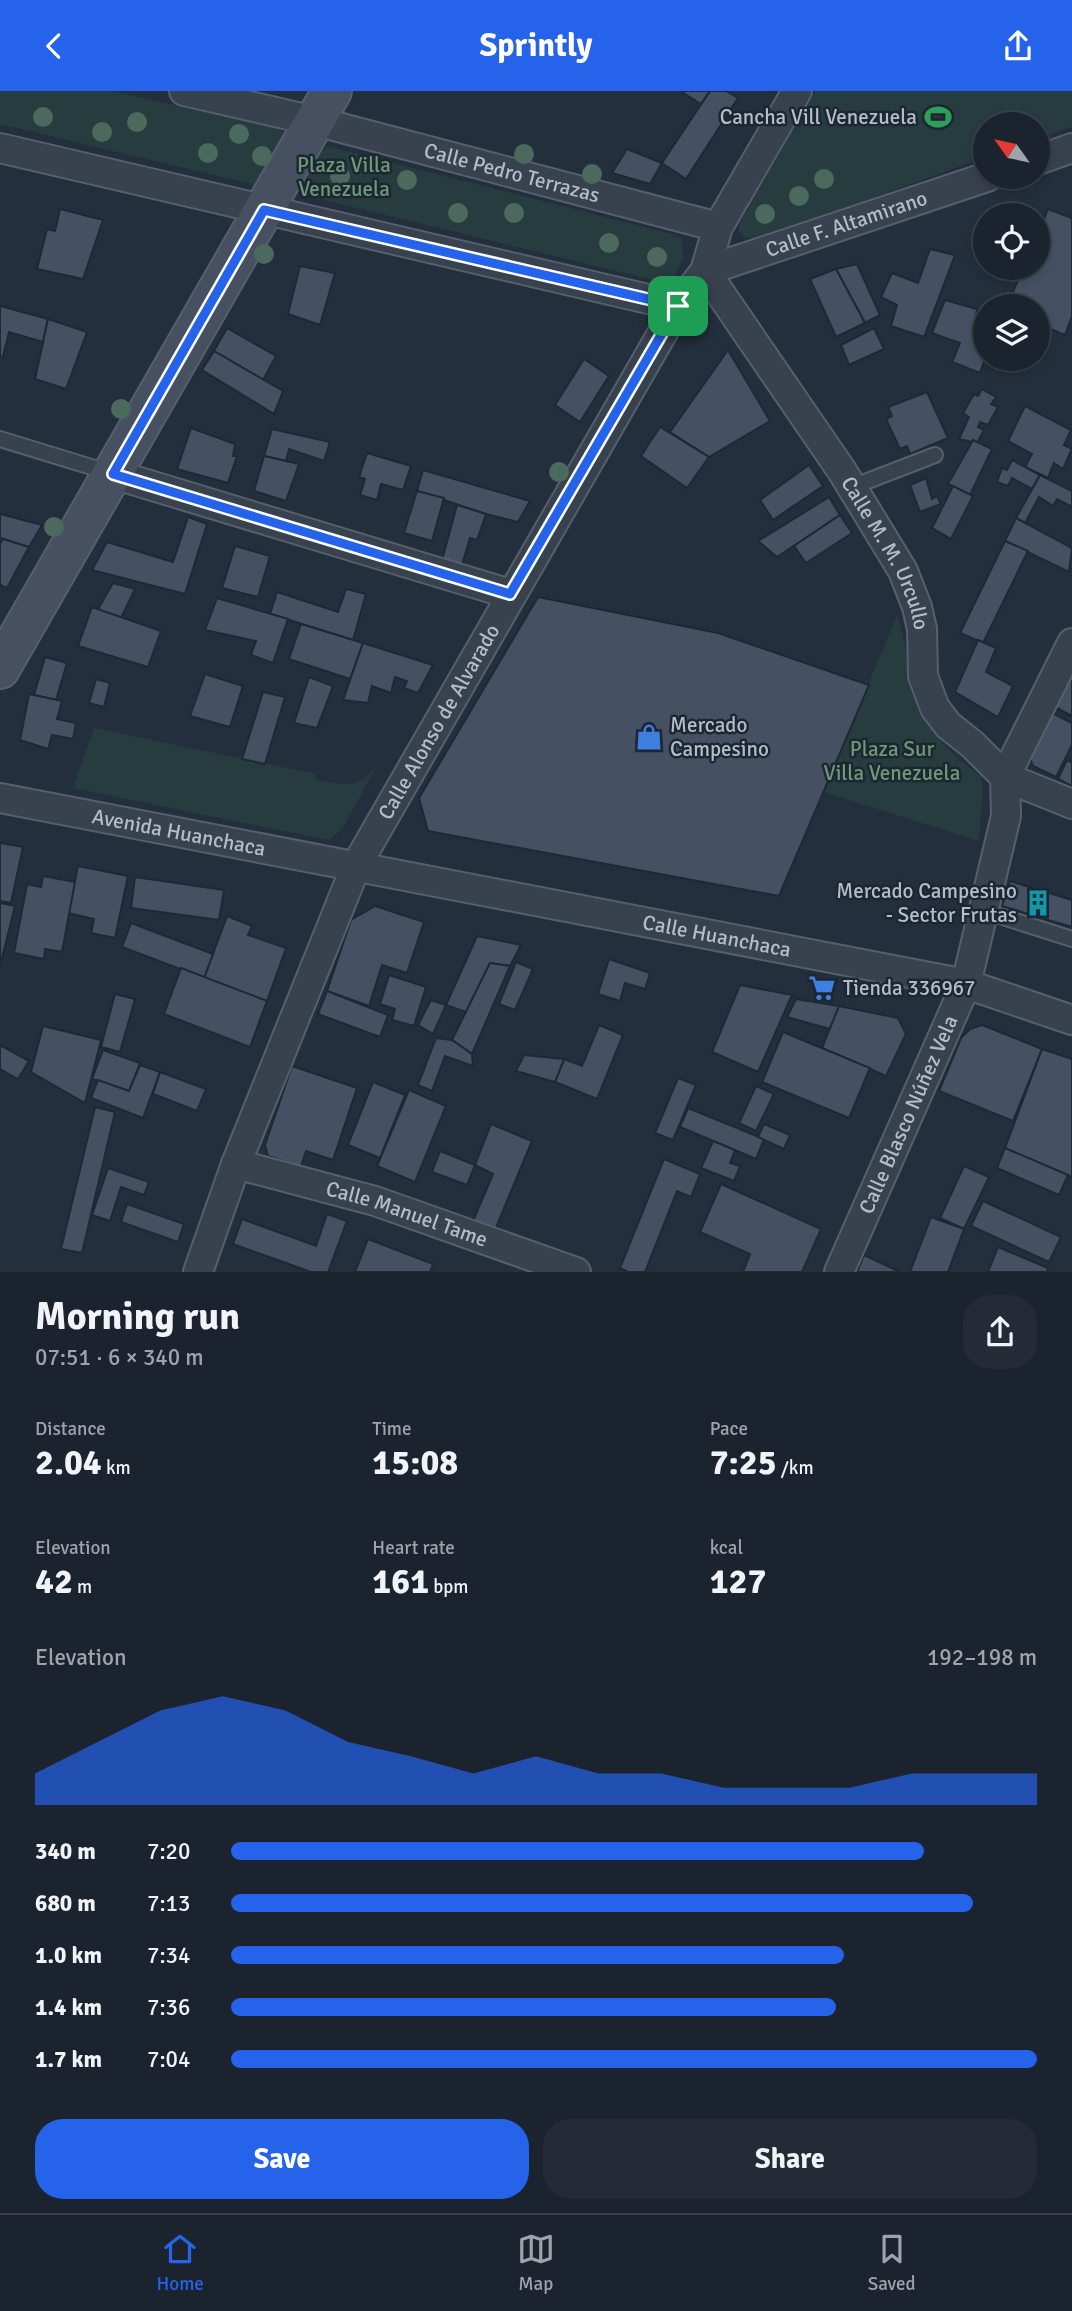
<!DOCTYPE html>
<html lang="en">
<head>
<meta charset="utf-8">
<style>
  :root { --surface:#1b232e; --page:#242b36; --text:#f1f3f6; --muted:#a0a4aa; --line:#39404a; --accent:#2563eb }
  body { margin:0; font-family:Signika,sans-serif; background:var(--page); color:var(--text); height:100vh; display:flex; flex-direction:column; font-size:26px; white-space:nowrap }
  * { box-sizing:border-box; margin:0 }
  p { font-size:23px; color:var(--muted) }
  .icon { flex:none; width:38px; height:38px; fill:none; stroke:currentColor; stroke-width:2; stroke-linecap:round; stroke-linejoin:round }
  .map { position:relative; height:1181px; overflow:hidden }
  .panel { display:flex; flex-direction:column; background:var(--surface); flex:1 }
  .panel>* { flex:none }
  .needle { width:46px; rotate:303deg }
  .controls { position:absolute; left:973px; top:21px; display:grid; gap:14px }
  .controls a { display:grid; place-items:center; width:77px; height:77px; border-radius:50%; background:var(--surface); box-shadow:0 4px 10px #0003,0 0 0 2px var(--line); font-size:35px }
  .pin { position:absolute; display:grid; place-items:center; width:60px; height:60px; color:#fff; margin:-30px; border-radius:14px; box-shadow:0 4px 10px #0006 }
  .round { display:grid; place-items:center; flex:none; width:74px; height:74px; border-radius:28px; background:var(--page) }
  .summary { display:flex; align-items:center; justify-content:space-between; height:119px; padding:0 35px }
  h1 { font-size:38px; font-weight:700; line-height:52px }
  .metrics { display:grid; grid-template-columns:repeat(3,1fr); gap:10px; height:119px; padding:7px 35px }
  .metrics div { display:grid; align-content:center }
  .metrics b { font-size:35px; font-weight:700 }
  .metrics small { font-size:19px; font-weight:400 }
  .metrics p { font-size:19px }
  .chart { height:196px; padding:14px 35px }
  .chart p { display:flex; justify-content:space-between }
  .chart svg { width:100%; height:126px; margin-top:7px; fill:var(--accent); opacity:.7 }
  .button { display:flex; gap:14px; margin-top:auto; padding:14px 35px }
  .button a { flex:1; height:80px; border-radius:28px; background:var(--accent); color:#fff; font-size:28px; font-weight:700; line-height:80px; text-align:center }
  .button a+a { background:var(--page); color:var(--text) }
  ul { padding:0 35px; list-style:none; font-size:23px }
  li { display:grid; grid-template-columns:112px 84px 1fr; align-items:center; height:52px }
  li i { height:18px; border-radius:9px; background:var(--accent) }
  header { display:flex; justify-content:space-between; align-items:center; height:91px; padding:0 35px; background:var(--accent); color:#fff; font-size:32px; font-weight:700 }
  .tabs { display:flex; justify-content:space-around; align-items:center; height:98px; border-top:2px solid var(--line); background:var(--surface); font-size:19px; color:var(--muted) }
  .tabs a { display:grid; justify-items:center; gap:4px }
  .tabs .on { color:var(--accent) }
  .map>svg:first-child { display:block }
  .green { fill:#263c3f }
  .building { fill:#455162; stroke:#1f2835; stroke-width:2 }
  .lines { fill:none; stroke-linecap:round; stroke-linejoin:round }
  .lane-casing { stroke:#565f6c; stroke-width:18 }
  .street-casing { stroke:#565f6c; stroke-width:32 }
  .secondary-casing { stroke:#565f6c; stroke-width:42 }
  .lane { stroke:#38414e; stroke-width:14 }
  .street { stroke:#38414e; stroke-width:28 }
  .secondary { stroke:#465061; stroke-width:38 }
  .tree { fill:#4b6a5d }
  .route-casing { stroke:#fff; stroke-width:14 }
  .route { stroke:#2563eb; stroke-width:9 }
  .labels { text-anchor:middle; stroke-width:5; stroke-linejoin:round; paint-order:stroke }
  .poi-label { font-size:21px; fill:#b4bcc9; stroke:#1d2633; text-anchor:end }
  .park-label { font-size:21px; fill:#6b9a76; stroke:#1d2633 }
  .street-label { font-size:21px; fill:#b4bcc9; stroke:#1d2633 }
</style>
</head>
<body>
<header><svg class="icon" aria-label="back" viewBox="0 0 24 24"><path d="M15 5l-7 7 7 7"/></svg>Sprintly<svg class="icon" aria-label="share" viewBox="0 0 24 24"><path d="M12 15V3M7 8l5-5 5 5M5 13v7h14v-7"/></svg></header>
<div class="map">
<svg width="1072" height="1181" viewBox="0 0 1072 1181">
  <rect width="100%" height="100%" fill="#242f3e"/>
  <g class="green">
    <path d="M0 0H111L276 37 288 43 262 91 256 94 0 33Z"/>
    <path d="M816 0H1072V36L1038 48V33H985V66L761 148 744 146 739 140 740 131Z"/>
    <path d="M327 55 672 143 682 148 683 166 675 186 661 191 304 104 300 97 303 92 321 60Z"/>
    <path d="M897 524C919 599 910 635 981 685L983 699 979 750 824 701Z"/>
    <path d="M94 637 316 683 315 688C344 694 355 700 376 676L343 737 329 749 73 697Z"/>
  </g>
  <g class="building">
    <path d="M680 0H710L701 13Z"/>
    <path d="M710 0H726L738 7 686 88 662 72Z"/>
    <path d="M627 58 662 72 650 93 612 82Z"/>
    <path d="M60 118 103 129 83 188 37 178 47 138 55 140Z"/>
    <path d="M1048 118 1072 127V225L1065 244 1038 233V215H1007L1023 177H1038V142Z"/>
    <path d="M930 158 955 164 924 246 891 235 897 214 881 206 892 182 918 192Z"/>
    <path d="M857 173 880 224 865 232 836 178Z"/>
    <path d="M300 175 335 182 320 234 288 223Z"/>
    <path d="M836 178 865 232 836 246 810 188Z"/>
    <path d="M945 209 977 218 975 234 985 238V268L980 282 952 271 960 252 932 242Z"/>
    <path d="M0 215 48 228 43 251 9 241 3 266 0 265Z"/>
    <path d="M48 228 87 241 66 298 35 288Z"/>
    <path d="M227 237 276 265 263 289 214 260Z"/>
    <path d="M874 237 884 258 849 274 841 254Z"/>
    <path d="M728 259 770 330 709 366 670 341Z"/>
    <path d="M214 260 283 300 274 323 202 279Z"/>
    <path d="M584 268 609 285 580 331 555 314Z"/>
    <path d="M982 298 996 306 991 313 998 316 988 334 980 331 978 336 984 339 977 352 959 348 969 326 963 322 974 303 978 305Z"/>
    <path d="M927 301 948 347 910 363 907 355 900 358 886 328 892 325 888 316Z"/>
    <path d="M1025 315 1071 339 1064 354 1072 358 1063 378 1054 372 1048 387 1025 376 1032 363 1008 350Z"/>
    <path d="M660 336 709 366 687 397 641 365Z"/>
    <path d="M191 337 235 353 233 365H237L228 392 177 378Z"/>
    <path d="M272 338 330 351 324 370 289 358 286 370 264 365Z"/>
    <path d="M973 349 992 358 970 404 948 393Z"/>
    <path d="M367 362 411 375 403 399 381 393 377 409 360 404 365 388 359 386Z"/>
    <path d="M264 365 299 373 286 410 254 400Z"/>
    <path d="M1012 369 1040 384 1032 398 1012 387 1008 395 997 391 1002 377 1007 379Z"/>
    <path d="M809 374 823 395 773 429 760 409Z"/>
    <path d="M423 379 530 410 518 431 486 423 417 400Z"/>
    <path d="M1040 384 1072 400V416L1057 408 1053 415 1039 406 1025 432 1016 427Z"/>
    <path d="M926 387 932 408 937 405 941 413 920 421 910 394Z"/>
    <path d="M953 395 973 405 951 448 932 437Z"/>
    <path d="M417 400 444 407 432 450 404 442Z"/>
    <path d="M829 406 840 424 777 466 758 450Z"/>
    <path d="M457 414 486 423 477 449 470 447 462 474 442 469Z"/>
    <path d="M0 423 42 434 29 456 0 447Z"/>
    <path d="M840 424 852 442 806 472 794 455Z"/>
    <path d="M188 426 207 433 185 503 92 479 107 451 173 471Z"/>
    <path d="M1016 427 1072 457 1069 481 1005 450Z"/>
    <path d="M3 448 29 456 7 497 0 494V453Z"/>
    <path d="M1005 450 1028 460 983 552 960 542Z"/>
    <path d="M235 455 270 465 258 506 222 497Z"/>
    <path d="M113 492 135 498 118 533 94 525Z"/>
    <path d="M346 498 366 503 353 549 270 523 277 501 338 521Z"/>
    <path d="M538 506 718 542 869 594 779 805 428 740 419 707Z"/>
    <path d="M217 507 288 528 273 572 251 564 256 550 205 539Z"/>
    <path d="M92 516 161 540 148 576 78 555Z"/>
    <path d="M301 533 363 552 350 588 289 568Z"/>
    <path d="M978 549 996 557 986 581 1013 595 998 626 955 601Z"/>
    <path d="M363 552 433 574 418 602 404 597 407 590 395 586 391 602 372 595 368 612 343 609Z"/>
    <path d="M45 566 67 572 56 609 34 604Z"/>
    <path d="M1072 580V625L1053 615Z"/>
    <path d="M205 583 243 595 230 636 190 625Z"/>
    <path d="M309 586 333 595 317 637 294 632Z"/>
    <path d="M96 588 110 592 104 616 89 612Z"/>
    <path d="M263 601 285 606 265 673 242 668Z"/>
    <path d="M29 603 62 610 57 628 76 632 73 648 52 644 48 658 20 649Z"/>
    <path d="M1048 620 1072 632V654L1056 686 1033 675 1028 661Z"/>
    <path d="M1067 669 1072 672V695L1058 688Z"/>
    <path d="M0 752 23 756 11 812 0 810Z"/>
    <path d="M78 775 128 785 115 847 91 842 94 828 68 822Z"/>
    <path d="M43 785 75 791 62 861 45 858 44 868 14 862 27 793 41 796Z"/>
    <path d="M135 786 224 799 219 829 131 817Z"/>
    <path d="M1010 790 1072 809V836L1002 815Z"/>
    <path d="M0 812 15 815 0 875Z"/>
    <path d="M375 815 424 831 407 882 382 874 369 915 327 900 351 829Z"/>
    <path d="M227 825 252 835 248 844 286 857 267 910 204 887Z"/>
    <path d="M131 832 213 863 204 887 122 856Z"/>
    <path d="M477 845 521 854 510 875 490 872 466 921 446 914Z"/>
    <path d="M609 868 650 882 645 898 625 892 620 910 598 903Z"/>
    <path d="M516 871 533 878 515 919 499 913Z"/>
    <path d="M490 872 510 875 472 963 452 949Z"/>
    <path d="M181 877 267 910 250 956 164 923Z"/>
    <path d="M389 884 426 896 414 935 392 929 395 918 380 913Z"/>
    <path d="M740 894 792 904 758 981 712 961Z"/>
    <path d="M327 900 388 924 380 946 318 923Z"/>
    <path d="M115 903 135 908 120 961 101 956Z"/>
    <path d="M796 908 839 915 830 938 787 926Z"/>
    <path d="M431 909 446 914 433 943 418 934Z"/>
    <path d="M839 915 898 927 906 943 886 985 822 957Z"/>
    <path d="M599 934 623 944 597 1008 555 991 564 968 582 975Z"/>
    <path d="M982 934 1042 958 1013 1030 939 1000 961 947 970 938Z"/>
    <path d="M43 935 101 949 85 1012 31 981Z"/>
    <path d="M783 941 870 977 849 1027 762 991Z"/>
    <path d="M436 947 452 949 472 963 473 975 445 965 432 1000 418 994Z"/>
    <path d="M0 954 29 970 18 988 0 978Z"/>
    <path d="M1042 958 1072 968V1086L1005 1057Z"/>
    <path d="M103 959 140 972 129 1000 92 988Z"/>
    <path d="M524 964 564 968 555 991 516 980Z"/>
    <path d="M140 974 160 981 143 1027 91 1007 98 989 129 1000Z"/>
    <path d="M292 975 357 997 333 1069 306 1060 301 1076 268 1065 265 1054Z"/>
    <path d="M160 981 206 998 197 1020 153 1003Z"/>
    <path d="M678 987 696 994 673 1049 655 1042Z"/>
    <path d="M373 991 405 1004 380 1067 348 1054Z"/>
    <path d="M756 995 774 1003 756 1040 739 1032Z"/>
    <path d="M409 999 446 1015 415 1091 377 1075Z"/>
    <path d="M95 1016 115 1021 82 1162 61 1158Z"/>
    <path d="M688 1017 764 1048 756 1068 680 1036Z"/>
    <path d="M491 1033 532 1050 495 1139 473 1130 493 1083 475 1074Z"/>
    <path d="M764 1033 790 1044 784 1058 758 1046Z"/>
    <path d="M713 1050 735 1059 730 1072 740 1075 734 1090 701 1077Z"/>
    <path d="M1005 1057 1068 1084 1059 1104 997 1077Z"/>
    <path d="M440 1060 475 1074 467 1094 432 1081Z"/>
    <path d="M664 1068 700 1083 691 1106 677 1100 645 1181H628L620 1177Z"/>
    <path d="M964 1075 989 1086 964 1138 940 1127Z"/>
    <path d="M108 1077 149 1091 144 1104 121 1096 110 1130 92 1124Z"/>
    <path d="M721 1093 821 1138 802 1181H743L750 1163 700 1141Z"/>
    <path d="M983 1110 1061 1146 1049 1171 971 1135Z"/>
    <path d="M127 1113 184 1133 178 1151 121 1131Z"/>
    <path d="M327 1123 347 1130 328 1181H311L233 1153 242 1128 316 1155Z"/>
    <path d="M931 1126 964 1138 948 1181H910Z"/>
    <path d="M368 1148 433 1173 430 1181H355Z"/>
    <path d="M998 1156 1048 1177 1047 1181H988Z"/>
    <path d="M864 1164 900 1181H857Z"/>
  </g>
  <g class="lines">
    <g class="lane-casing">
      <g id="lane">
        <path d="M0 348 111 382"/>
        <path d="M852 396 935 364"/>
        <path d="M984 820 1072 848"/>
      </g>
    </g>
    <g class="street-casing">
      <g id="street">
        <path id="s1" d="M184 0 315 30 718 136"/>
        <path d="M0 57 678 215"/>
        <path d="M1038 69 1072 57"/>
        <path id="s2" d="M705 180 842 380 903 480 917 516 922 538 923 585 935 617 948 634 973 654 1005 686 1072 713"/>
        <path id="s3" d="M705 180 987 86"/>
        <path d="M113 383 510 503"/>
        <path id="s4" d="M0 707 966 893 1072 929"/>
        <path id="s5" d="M236 1073 375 1110 576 1181"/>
        <path id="s6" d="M198 1181 236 1073 356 775 678 215 705 180 718 136 797 0"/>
        <path id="s7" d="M839 1181 966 893 1006 725 1005 686 1072 552"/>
      </g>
    </g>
    <g class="secondary-casing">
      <path id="secondary" d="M0 578 332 0"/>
    </g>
    <use href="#lane" class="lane"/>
    <use href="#street" class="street"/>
    <use href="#secondary" class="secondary"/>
  </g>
  <g class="tree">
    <circle cx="43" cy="26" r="10"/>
    <circle cx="137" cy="31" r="10"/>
    <circle cx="102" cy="41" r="10"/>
    <circle cx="239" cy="43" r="10"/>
    <circle cx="208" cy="62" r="10"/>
    <circle cx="524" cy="63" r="10"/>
    <circle cx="262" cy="65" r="10"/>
    <circle cx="592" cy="83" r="10"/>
    <circle cx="340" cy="85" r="10"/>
    <circle cx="824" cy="88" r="10"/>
    <circle cx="407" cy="89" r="10"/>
    <circle cx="799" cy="105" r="10"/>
    <circle cx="458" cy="122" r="10"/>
    <circle cx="514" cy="122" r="10"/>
    <circle cx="765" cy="123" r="10"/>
    <circle cx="609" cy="152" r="10"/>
    <circle cx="264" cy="163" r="10"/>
    <circle cx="657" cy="166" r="10"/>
    <circle cx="121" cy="318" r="10"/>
    <circle cx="559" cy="381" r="10"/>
    <circle cx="54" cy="436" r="10"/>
  </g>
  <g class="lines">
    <g class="route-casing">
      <path id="route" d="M264 119 678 215 510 503 113 383Z"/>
    </g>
    <use href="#route" class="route"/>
  </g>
  <defs>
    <g id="stadium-bare" transform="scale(2.1)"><path d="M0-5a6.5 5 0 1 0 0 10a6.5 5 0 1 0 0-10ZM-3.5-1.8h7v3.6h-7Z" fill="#2e9e5b" stroke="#1d2633" stroke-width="2.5" paint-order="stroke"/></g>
    <g id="shop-bare" transform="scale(2.1)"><path d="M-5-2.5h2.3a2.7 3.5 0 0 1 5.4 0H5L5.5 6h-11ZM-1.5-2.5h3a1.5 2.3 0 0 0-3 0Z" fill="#3f7fe0" stroke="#1d2633" stroke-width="2.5" paint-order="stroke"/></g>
    <g id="building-bare" transform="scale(2.1)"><path d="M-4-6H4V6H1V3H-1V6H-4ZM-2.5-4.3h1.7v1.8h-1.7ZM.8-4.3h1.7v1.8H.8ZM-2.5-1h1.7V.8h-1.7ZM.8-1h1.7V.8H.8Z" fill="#0f9aa8" stroke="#1d2633" stroke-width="2.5" paint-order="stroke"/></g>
    <g id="supermarket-bare" transform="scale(2.1)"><path d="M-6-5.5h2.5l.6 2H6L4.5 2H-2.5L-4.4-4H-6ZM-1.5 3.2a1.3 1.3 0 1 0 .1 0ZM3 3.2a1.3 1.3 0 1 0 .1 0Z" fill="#3f7fe0" stroke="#1d2633" stroke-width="2.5" paint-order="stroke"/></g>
  </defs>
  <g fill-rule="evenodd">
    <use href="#stadium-bare" x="938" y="26"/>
    <use href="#shop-bare" x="649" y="646"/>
    <use href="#building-bare" x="1038" y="812"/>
    <use href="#supermarket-bare" x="822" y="897"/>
  </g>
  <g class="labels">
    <g class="poi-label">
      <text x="917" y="33">Cancha Vill Venezuela</text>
      <text x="670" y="641" text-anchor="start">Mercado<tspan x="670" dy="24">Campesino</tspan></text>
      <text x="1017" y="807">Mercado Campesino<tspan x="1017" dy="24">- Sector Frutas</tspan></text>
      <text x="843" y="904" text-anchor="start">Tienda 336967</text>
    </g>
    <g class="park-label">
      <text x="344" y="81">Plaza Villa<tspan x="344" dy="24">Venezuela</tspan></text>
      <text x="892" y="665">Plaza Sur<tspan x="892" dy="24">Villa Venezuela</tspan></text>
    </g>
    <g class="street-label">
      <text dy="7" stroke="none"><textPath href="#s1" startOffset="338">Calle Pedro Terrazas</textPath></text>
      <text dy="7" stroke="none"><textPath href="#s3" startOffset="149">Calle F. Altamirano</textPath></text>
      <text dy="7" stroke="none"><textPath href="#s2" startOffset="336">Calle M. M. Urcullo</textPath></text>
      <text dy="7" stroke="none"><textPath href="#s6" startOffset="602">Calle Alonso de Alvarado</textPath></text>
      <text dy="7" stroke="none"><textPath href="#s4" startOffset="182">Avenida Huanchaca</textPath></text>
      <text dy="7" stroke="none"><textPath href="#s4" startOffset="730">Calle Huanchaca</textPath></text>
      <text dy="7" stroke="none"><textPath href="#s7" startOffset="172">Calle Blasco Núñez Vela</textPath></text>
      <text dy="7" stroke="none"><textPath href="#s5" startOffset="178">Calle Manuel Tame</textPath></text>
    </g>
  </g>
</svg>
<div class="controls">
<a><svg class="needle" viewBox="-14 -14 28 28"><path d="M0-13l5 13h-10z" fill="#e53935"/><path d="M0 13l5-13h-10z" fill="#a0a4aa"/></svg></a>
<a><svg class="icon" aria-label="locate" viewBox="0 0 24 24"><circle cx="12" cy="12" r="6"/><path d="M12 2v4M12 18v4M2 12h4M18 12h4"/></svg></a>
<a><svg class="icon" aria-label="layers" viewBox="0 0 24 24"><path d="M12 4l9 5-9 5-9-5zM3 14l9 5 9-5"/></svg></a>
</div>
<div class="pin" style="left:678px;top:215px;background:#1e9e55"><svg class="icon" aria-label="arrive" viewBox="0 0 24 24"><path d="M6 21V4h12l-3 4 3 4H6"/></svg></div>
</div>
<section class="panel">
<div class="summary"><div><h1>Morning run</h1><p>07:51 · 6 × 340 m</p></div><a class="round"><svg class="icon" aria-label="share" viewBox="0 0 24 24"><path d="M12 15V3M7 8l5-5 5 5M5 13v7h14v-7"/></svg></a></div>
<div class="metrics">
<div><p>Distance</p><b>2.04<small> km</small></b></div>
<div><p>Time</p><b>15:08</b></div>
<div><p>Pace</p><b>7:25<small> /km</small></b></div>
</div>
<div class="metrics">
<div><p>Elevation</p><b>42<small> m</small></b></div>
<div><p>Heart rate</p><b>161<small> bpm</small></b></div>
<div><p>kcal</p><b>127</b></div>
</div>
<div class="chart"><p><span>Elevation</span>192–198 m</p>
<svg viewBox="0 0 160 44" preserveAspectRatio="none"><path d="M0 44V33L10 22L20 11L30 6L40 11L50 22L60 27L70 33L80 27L90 33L100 33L110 38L120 38L130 38L140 33L150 33L160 33V44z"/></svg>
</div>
<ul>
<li><b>340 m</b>7:20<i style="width:86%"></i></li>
<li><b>680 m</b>7:13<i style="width:92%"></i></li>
<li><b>1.0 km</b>7:34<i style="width:76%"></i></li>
<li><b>1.4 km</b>7:36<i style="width:75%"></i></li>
<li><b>1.7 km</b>7:04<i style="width:100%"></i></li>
</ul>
<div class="button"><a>Save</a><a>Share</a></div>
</section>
<nav class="tabs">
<a class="on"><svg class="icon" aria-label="home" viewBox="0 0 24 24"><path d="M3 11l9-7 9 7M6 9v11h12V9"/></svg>Home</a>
<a><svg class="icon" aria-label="map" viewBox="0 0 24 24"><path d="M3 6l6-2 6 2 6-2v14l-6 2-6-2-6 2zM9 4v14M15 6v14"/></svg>Map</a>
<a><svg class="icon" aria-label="saved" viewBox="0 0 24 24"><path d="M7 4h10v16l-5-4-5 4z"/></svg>Saved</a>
</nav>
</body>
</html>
